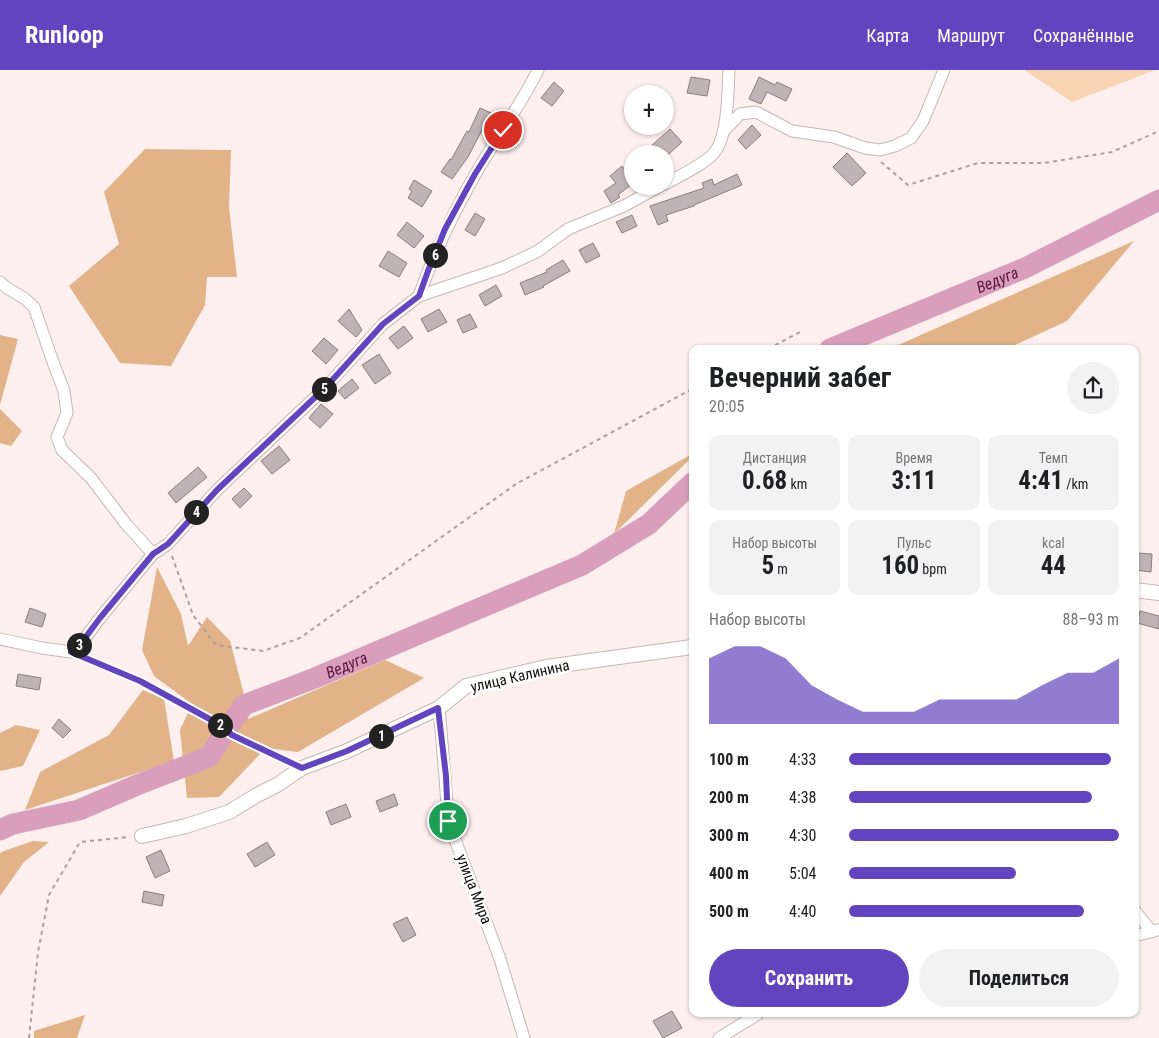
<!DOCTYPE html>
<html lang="ru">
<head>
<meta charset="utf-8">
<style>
  :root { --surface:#fff; --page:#f2f2f2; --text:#202124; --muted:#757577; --accent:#6245be }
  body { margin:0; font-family:"Roboto Condensed",sans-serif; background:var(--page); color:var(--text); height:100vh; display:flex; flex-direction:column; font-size:19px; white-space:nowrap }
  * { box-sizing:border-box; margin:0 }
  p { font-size:16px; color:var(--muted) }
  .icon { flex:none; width:28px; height:28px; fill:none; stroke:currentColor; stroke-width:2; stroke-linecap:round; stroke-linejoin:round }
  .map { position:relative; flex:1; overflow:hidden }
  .sheet { position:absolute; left:689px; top:275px; width:450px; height:672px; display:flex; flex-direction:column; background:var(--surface); border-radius:10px; box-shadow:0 1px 4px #0004 }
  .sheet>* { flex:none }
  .fabs { position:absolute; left:624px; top:15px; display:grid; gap:10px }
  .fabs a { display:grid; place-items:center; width:50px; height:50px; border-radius:50%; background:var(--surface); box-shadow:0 1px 4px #0004; font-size:25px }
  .pin { position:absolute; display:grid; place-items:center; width:42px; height:42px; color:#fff; margin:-21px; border:2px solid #fff; border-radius:50%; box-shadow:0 1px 5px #0007 }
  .km { position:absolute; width:25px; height:25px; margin:-12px; border-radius:50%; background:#222; color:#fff; font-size:14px; line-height:25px; text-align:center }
  .round { display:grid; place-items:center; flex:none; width:52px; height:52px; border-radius:26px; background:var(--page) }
  .headline { display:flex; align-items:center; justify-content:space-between; height:85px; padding:0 20px }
  h1 { font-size:28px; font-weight:700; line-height:38px }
  .figures { display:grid; grid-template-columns:repeat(3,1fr); gap:8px; height:85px; padding:5px 20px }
  .figures div { display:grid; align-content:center; border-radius:10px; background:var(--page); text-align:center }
  .figures b { font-size:25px; font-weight:700 }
  .figures small { font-size:14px; font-weight:400 }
  .figures p { font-size:14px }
  .chart { height:140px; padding:10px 20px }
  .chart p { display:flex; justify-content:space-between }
  .chart svg { width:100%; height:90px; margin-top:5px; fill:var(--accent); opacity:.7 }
  .button { display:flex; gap:10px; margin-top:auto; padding:10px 20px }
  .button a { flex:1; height:58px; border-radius:30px; background:var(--accent); color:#fff; font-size:20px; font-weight:700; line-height:58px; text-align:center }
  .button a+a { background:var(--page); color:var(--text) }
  ul { padding:0 20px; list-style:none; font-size:16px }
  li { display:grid; grid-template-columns:80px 60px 1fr; align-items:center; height:38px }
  li i { height:12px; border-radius:6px; background:var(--accent) }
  header { display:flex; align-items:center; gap:30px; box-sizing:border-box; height:70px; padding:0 25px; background:var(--accent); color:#fff }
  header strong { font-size:24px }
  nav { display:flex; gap:28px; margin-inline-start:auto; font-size:18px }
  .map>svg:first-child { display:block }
  .green { fill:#f9d4b4 }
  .forest { fill:#e2b288 }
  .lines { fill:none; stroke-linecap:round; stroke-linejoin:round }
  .river { stroke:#d89ebc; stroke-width:21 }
  .building { fill:#c0b3b5; stroke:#897d7f }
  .minor-casing { stroke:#c5b8b7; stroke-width:13 }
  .tertiary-casing { stroke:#c5b8b7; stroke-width:16 }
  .path { stroke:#aa9f9e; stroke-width:2; stroke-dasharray:4 4; stroke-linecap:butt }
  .minor { stroke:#fff; stroke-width:11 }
  .tertiary { stroke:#fff; stroke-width:14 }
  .route-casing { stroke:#fff; stroke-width:10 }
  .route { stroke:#6245be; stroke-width:6 }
  .labels { text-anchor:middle; stroke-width:5; stroke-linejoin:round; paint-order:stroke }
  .street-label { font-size:15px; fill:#110d0c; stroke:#fff }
  .water-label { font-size:16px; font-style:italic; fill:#59153f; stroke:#fff }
</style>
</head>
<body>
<header>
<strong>Runloop</strong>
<nav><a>Карта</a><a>Маршрут</a><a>Сохранённые</a></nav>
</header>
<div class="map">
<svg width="1159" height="968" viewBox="0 0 1159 968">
  <rect width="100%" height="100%" fill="#fdefed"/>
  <path class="green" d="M1024 0H1155L1072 32Z"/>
  <g class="forest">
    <path d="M145 79 231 80 229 137 237 207H207L205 235 171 296 120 293 69 216 119 174 104 122Z"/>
    <path d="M1134 171 1067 251 1006 279H889Z"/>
    <path d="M0 265 18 269 0 335Z"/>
    <path d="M0 339 22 361 11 376 0 373Z"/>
    <path d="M692 384V387L614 464 626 421Z"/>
    <path d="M157 497 181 544 188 576 207 547 230 571 243 621 248 649 385 590 424 608 298 682 266 678 219 727 187 728 180 660 192 634 154 606 142 580Z"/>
    <path d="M143 620 164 629 174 691 25 740 40 702 109 665Z"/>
    <path d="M16 655 40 660 23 696 0 701V663Z"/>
    <path d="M33 771 49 772 24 792 0 826V783L4 781Z"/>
    <path d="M85 945 77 968H34V961Z"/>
  </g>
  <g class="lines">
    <g class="river">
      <path id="s1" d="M830 279 1025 198 1159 130"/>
      <path id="s2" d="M0 760 13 754 79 740 137 715 209 687 227 659 244 635 315 608 582 495 649 454 692 413"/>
    </g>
  </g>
  <g class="building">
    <path d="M691 7 710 10 707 26 687 23Z"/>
    <path d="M759 7 775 15 777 12 792 19 786 31 767 22 761 34 749 29Z"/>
    <path d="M554 12 564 21 552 36 541 28Z"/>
    <path d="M480 38 491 43 468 87 452 109 441 102 450 89 451 90 467 61 469 62Z"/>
    <path d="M752 55 761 65 746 79 738 70Z"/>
    <path d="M670 59 682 72 669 84H658L651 76Z"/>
    <path d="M847 83 866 103 852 116 833 97Z"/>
    <path d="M622 96 632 109V114L618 125 620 127 611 133 604 121 616 113 610 106Z"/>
    <path d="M737 104 742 115 694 135V136L666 145 668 151 658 155 650 136 704 118 702 113 712 109 714 115Z"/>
    <path d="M414 110 432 121 422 137 408 128 412 121 409 119Z"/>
    <path d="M475 143 485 149 475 166 465 160Z"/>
    <path d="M632 145 637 156 622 163 616 152Z"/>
    <path d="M407 152 424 166 414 178 397 165Z"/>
    <path d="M593 173 600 186 586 193 579 180Z"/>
    <path d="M388 181 407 193 399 207 379 196Z"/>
    <path d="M563 190 570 201 543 216 544 217 525 225 520 213 547 202 546 200Z"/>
    <path d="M496 215 502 226 485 236 479 225Z"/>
    <path d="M349 239 362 260 356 267 338 251Z"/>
    <path d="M439 239 447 252 428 262 421 249Z"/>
    <path d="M470 244 477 257 463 263 457 250Z"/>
    <path d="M404 256 413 268 398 279 389 268Z"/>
    <path d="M324 268 338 280 326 294 312 281Z"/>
    <path d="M379 284 391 303 375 314 362 295Z"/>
    <path d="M352 309 359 318 345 329 338 321Z"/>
    <path d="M321 334 333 344 320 358 309 348Z"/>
    <path d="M279 376 290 390 272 404 261 391Z"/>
    <path d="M198 397 207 407 176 433 168 423Z"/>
    <path d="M244 418 252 426 240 438 232 429Z"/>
    <path d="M1137 483 1152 484 1151 502 1135 500Z"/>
    <path d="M30 538 46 544 42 557 25 552Z"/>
    <path d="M1140 541 1159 546V559L1137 553Z"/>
    <path d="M18 604 41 608 39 620 16 616Z"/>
    <path d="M59 649 71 660 63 668 52 658Z"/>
    <path d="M394 724 398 735 380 742 376 731Z"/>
    <path d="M346 734 351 747 331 755 326 742Z"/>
    <path d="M267 772 275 785 255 797 247 784Z"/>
    <path d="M161 780 170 801 155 808 146 787Z"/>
    <path d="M144 821 164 825 162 836 142 832Z"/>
    <path d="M407 847 416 865 403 872 393 854Z"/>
    <path d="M672 941 682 958 663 968 653 951Z"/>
  </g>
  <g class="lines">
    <g class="minor-casing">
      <g id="minor">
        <path d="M724 61 740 44 756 42 792 61 834 67 865 78 880 80 895 76 911 68 923 51 944 0"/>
        <path d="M665 114C679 106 705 94 714 83 728 67 728 21 729 0"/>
        <path d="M0 212 7 218 24 228 34 237 53 292 64 321 67 343 57 367 62 380 91 408 126 454 153 484"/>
        <path d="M419 226C434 183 452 145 475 105 495 69 520 37 538 0"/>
        <path d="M0 569 42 578 71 582 82 572 100 548 153 484 168 474 217 420 326 317 383 254 419 226 502 198 538 181 568 159 624 136 660 116"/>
        <path d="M439 638 445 707 448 751 500 889 524 968"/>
        <path d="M1135 841 1152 862"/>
        <path d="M1135 866 1157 860"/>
        <path d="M719 968 758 944"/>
      </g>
    </g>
    <g class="tertiary-casing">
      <g id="tertiary">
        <path d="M1135 520 1159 523"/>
        <path d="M142 766 186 756 229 742 257 725 277 715 302 698 347 681 439 638 466 616 546 597 692 577"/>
      </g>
    </g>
    <g class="path">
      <path d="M881 92 908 115 978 93H1044L1112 82 1159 61"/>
      <path d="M768 279 800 262"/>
      <path d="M172 486 193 545 216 575 263 581 300 568 516 414 692 319"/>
      <path d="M83 587 141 611 215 652 232 665 288 691"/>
      <path d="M29 968 38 882 49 825 80 772 129 767"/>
    </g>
    <use href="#minor" class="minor"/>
    <use href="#tertiary" class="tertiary"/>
  </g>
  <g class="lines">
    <g class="route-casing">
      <path id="route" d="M448 751 446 706 438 638 347 681 302 698 232 665 215 652 140 611 71 582 82 572 100 548 153 484 168 474 217 420 326 317 383 254 419 226 428 201 445 159 475 104 503 60"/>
    </g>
    <use href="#route" class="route"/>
  </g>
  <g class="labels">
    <g class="street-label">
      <text transform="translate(520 606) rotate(-13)" y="5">улица Калинина</text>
      <text transform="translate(474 819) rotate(69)" y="5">улица Мира</text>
    </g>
    <g class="water-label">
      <text dy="6" stroke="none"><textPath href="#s1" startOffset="181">Ведуга</textPath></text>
      <text dy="6" stroke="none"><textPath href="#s2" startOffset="395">Ведуга</textPath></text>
    </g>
  </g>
</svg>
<div class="fabs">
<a>+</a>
<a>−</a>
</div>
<div class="pin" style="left:448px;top:751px;background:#1e9e55"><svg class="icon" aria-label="arrive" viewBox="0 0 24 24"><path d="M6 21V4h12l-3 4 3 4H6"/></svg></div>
<div class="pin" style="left:503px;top:60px;background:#d93025"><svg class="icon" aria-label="check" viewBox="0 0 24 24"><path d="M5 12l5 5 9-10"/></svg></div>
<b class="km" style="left:381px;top:666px">1</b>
<b class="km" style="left:220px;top:655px">2</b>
<b class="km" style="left:79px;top:575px">3</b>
<b class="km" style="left:196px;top:442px">4</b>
<b class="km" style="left:324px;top:319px">5</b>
<b class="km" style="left:435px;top:185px">6</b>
<section class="sheet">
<div class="headline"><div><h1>Вечерний забег</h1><p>20:05</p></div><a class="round"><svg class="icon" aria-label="share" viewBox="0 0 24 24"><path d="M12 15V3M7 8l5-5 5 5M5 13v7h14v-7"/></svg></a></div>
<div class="figures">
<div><p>Дистанция</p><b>0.68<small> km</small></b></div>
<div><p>Время</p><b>3:11</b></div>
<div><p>Темп</p><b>4:41<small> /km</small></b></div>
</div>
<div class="figures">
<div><p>Набор высоты</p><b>5<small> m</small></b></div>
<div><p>Пульс</p><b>160<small> bpm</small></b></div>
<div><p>kcal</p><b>44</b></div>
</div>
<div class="chart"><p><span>Набор высоты</span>88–93 m</p>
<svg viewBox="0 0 160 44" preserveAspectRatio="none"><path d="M0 44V12L10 6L20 6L30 12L40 25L50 32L60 38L70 38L80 38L90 32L100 32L110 32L120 32L130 25L140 19L150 19L160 12V44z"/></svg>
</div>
<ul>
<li><b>100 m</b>4:33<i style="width:97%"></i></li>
<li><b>200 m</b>4:38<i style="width:90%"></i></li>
<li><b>300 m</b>4:30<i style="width:100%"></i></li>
<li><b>400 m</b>5:04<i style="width:62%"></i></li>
<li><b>500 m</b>4:40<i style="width:87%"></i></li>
</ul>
<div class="button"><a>Сохранить</a><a>Поделиться</a></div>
</section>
</div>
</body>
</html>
